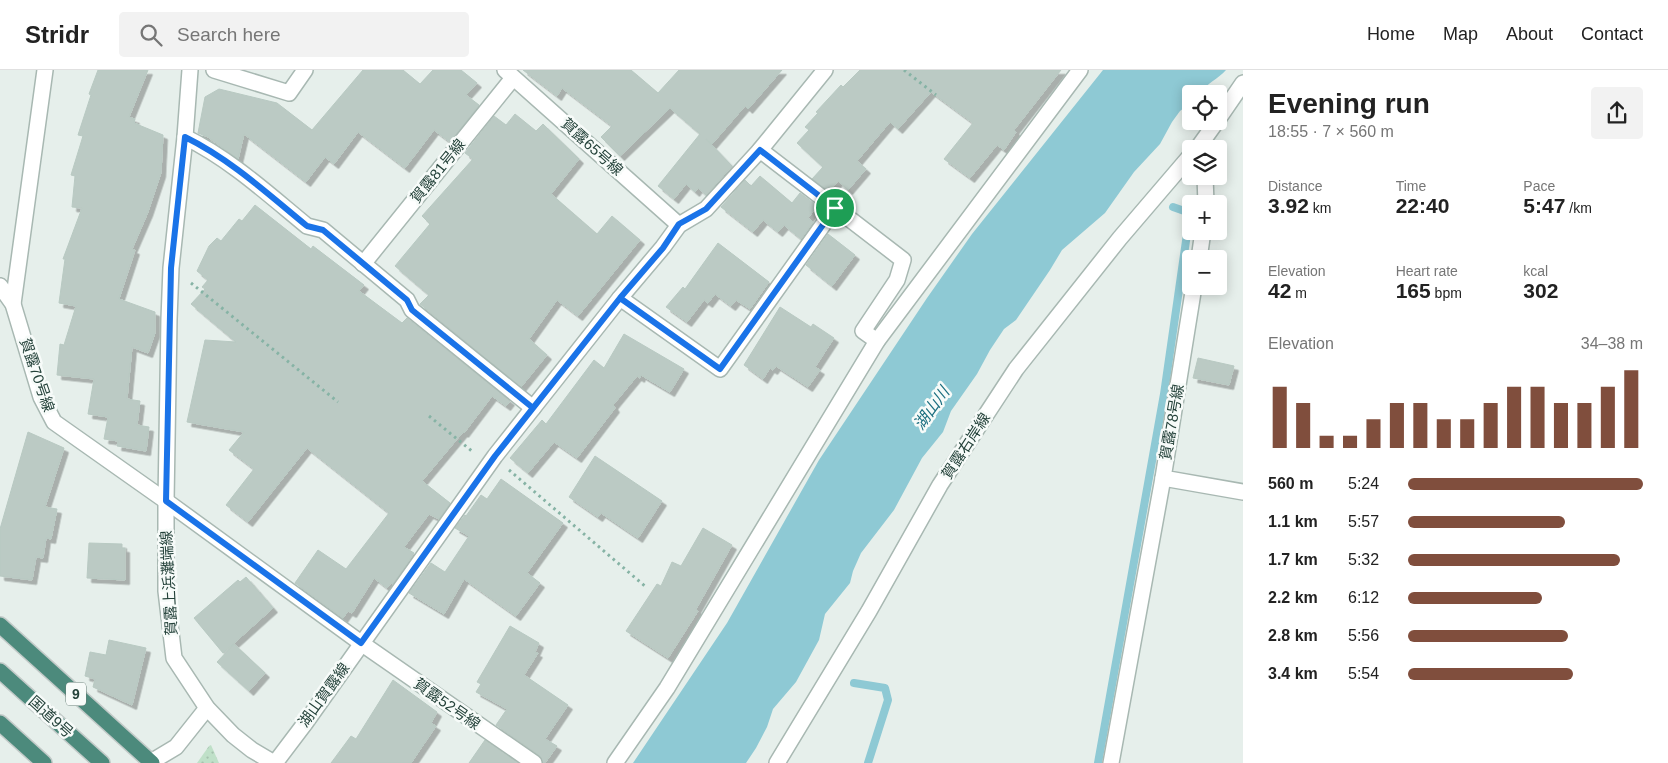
<!DOCTYPE html>
<html lang="en">
<head>
<meta charset="utf-8">
<style>
  :root { --surface:#fff; --page:#f2f2f2; --text:#222; --muted:#767676; --line:#e0e0e0; --accent:#804e3d }
  body { margin:0; font-family:Helvetica,"Noto Sans JP",sans-serif; background:var(--page); color:var(--text); height:100vh; display:flex; flex-direction:column; font-size:19px; white-space:nowrap }
  * { box-sizing:border-box; margin:0 }
  p { font-size:16px; color:var(--muted) }
  .icon { flex:none; width:28px; height:28px; fill:none; stroke:currentColor; stroke-width:2; stroke-linecap:round; stroke-linejoin:round }
  .map { position:relative; flex:1; overflow:hidden }
  .sheet { display:flex; flex-direction:column; background:var(--surface); width:425px }
  .sheet>* { flex:none }
  .fabs { position:absolute; left:1182px; top:15px; display:grid; gap:10px }
  .fabs a { display:grid; place-items:center; width:45px; height:45px; border-radius:5px; background:var(--surface); box-shadow:0 2px 12px #0003; font-size:25px }
  .pin { position:absolute; display:grid; place-items:center; width:42px; height:42px; color:#fff; margin:-21px; border:2px solid #fff; border-radius:50%; box-shadow:0 1px 5px #0007 }
  .round { display:grid; place-items:center; flex:none; width:52px; height:52px; border-radius:5px; background:var(--page) }
  .summary { display:flex; align-items:center; justify-content:space-between; height:85px; padding:0 25px }
  h1 { font-size:28px; font-weight:700; line-height:38px }
  .stats { display:grid; grid-template-columns:repeat(3,1fr); gap:8px; height:85px; padding:5px 25px }
  .stats div { display:grid; align-content:center }
  .stats b { font-size:21px; font-weight:700 }
  .stats small { font-size:14px; font-weight:400 }
  .stats p { font-size:14px }
  .chart { height:140px; padding:10px 25px }
  .chart p { display:flex; justify-content:space-between }
  .chart svg { width:100%; height:90px; margin-top:5px; stroke:var(--accent); stroke-width:6 }
  ul { padding:0 25px; list-style:none; font-size:16px }
  li { display:grid; grid-template-columns:80px 60px 1fr; align-items:center; height:38px }
  li i { height:12px; border-radius:6px; background:var(--accent) }
  header { display:flex; align-items:center; gap:30px; box-sizing:border-box; height:70px; padding:0 25px; background:var(--surface); border-bottom:1px solid var(--line) }
  header strong { font-size:24px }
  nav { display:flex; gap:28px; margin-inline-start:auto; font-size:18px }
  .search { width:350px; height:45px; background:var(--page); display:flex; align-items:center; gap:12px; box-sizing:border-box; padding:0 18px; border-radius:5px; color:var(--muted); font-size:19px }
  main { display:flex; flex:1; min-height:0 }
  .map>svg:first-child { display:block }
  .grass { fill:url(#grass-dots) }
  .water { fill:#8ec9d4 }
  .lines { fill:none; stroke-linecap:round; stroke-linejoin:round }
  .stream { stroke:#8ec9d4; stroke-width:8 }
  .building { fill:#bbcac4; stroke:#b8c9c2; filter:url(#shadow) }
  .minor-casing { stroke:#a8b8b2; stroke-width:18 }
  .tertiary-casing { stroke:#a8b8b2; stroke-width:18 }
  .trunk-casing { stroke:#c2cac8; stroke-width:18 }
  .path { stroke:#86b3a5; stroke-width:3; stroke-dasharray:2.5 4; stroke-linecap:butt }
  .minor { stroke:#fff; stroke-width:15 }
  .tertiary { stroke:#fff; stroke-width:15 }
  .trunk { stroke:#4c8a7c; stroke-width:15 }
  .route-casing { stroke:#fff; stroke-width:10 }
  .route { stroke:#1a73e8; stroke-width:6 }
  .labels { text-anchor:middle; stroke-width:5; stroke-linejoin:round; paint-order:stroke }
  .shield { fill:#f7fbf9; stroke:#637a73; stroke-width:1 }
  .shield-label { font-size:14px; font-weight:bold; fill:#24423a }
  .street-label { font-size:15px; fill:#24423a; stroke:#f7fbf9 }
  .water-label { font-size:16px; font-style:italic; fill:#1c6f80; stroke:#f7fbf9 }
</style>
</head>
<body>
<header>
<strong>Stridr</strong>
<div class="search"><svg class="icon" aria-label="search" viewBox="0 0 24 24"><circle cx="10" cy="10" r="6"/><path d="M15 15l6 6"/></svg>Search here</div>
<nav><a>Home</a><a>Map</a><a>About</a><a>Contact</a></nav>
</header>
<main>
<div class="map">
<svg width="1243" height="693" viewBox="0 0 1243 693">
  <defs>
    <pattern id="grass-dots" width="8" height="8" patternUnits="userSpaceOnUse" patternTransform="scale(1.25)"><rect width="8" height="8" fill="#bfe0c8"/><path d="M2 2h.1M6 6h.1" fill="none" stroke="#a4c1ad" stroke-width="1.8" stroke-linecap="round"/></pattern>
    <filter id="shadow"><feDropShadow dx="4.5" dy="4.5" stdDeviation="0" flood-color="#0004"/></filter>
  </defs>
  <rect width="100%" height="100%" fill="#e6efeb"/>
  <path class="grass" d="M211 675 219 693H197L209 676Z"/>
  <path class="water" d="M1103 0H1226C1218 9 1207 13 1199 24H1191V33L1180 41 1172 52 1160 74 1134 102 1105 143 1062 180 1050 200 1016 250 1004 259 990 280 977 304 951 341 943 362 922 388 894 440 861 483 853 501 850 513 825 544 819 570 796 612 773 639 767 657 756 678 746 693H633L727 553 819 390 927 228 972 164Z"/>
  <g class="lines">
    <g class="stream">
      <path d="M854 613 885 618 888 630 868 693"/>
      <path d="M1098 693 1164 324 1190 143 1173 137"/>
    </g>
  </g>
  <g class="building">
    <path d="M98 0H148L129 47 135 49 134 53 163 65 161 103 148 142 132 179 135 180 119 229 155 242V263L148 283 132 277 127 329 140 331 137 355 149 357 146 381 117 376 118 371 104 369 108 347 88 344 94 309 57 305 60 274 64 275 76 236 59 233 65 189H63L82 138 72 137 75 106 71 105 83 66 78 65 91 25 89 24Z"/>
    <path d="M363 0H403L420 14 433 0H461L477 13 466 25 479 35 450 72 434 60 405 98 358 62 334 94 325 87 306 112 244 64 238 89 208 67 198 63 205 27 219 19 277 33 312 60Z"/>
    <path d="M523 0H631L658 23 679 0H782L748 39 745 36 712 74 706 69 732 96 706 125 698 118 695 122 686 114 674 129 658 116 700 64 670 38 620 86 601 67 612 56 562 18 557 26Z"/>
    <path d="M860 0H1061L1014 60 1016 62 1004 80 997 75 970 108 944 89 973 53 931 22 898 59 890 52 857 91 866 99 848 120 838 111 829 121 812 109 823 97 797 73 809 60 805 57 818 43 816 42 841 15 843 17Z"/>
    <path d="M515 44 536 61 543 54 579 89 551 124 597 164 612 146 640 170 578 246 557 230 529 269 547 285 521 317 420 234 429 225 395 196 430 154 422 146 473 89 465 83 494 46 506 55Z"/>
    <path d="M760 106 792 133 800 123 817 136 808 148 813 152 801 169 784 155 778 162 763 150 753 162 721 137 745 110 751 116Z"/>
    <path d="M255 135 311 179 313 176 364 215 359 221 402 253 407 248 510 331 506 336 492 326 464 363 463 362 422 411 450 433 439 449 429 444 404 477 414 483 393 514 391 513 387 518 374 508 352 543 348 541 343 548 295 513 318 480 346 499 389 443 307 378 248 452 226 435 254 399 229 380 244 362 187 352 205 270 236 272 191 234 205 219 202 217 208 210 197 201 209 176 217 168 221 171 239 149 242 151Z"/>
    <path d="M828 164 855 185 832 216 806 195Z"/>
    <path d="M718 173 769 212 750 239 736 230 731 236 715 224 708 233 704 230 687 252 666 237 683 217 685 219Z"/>
    <path d="M780 237 811 257 813 254 834 268 815 297 820 300 808 317 776 296 773 300 770 298 763 309 744 295Z"/>
    <path d="M624 264 684 299 670 322 641 305 640 308 637 306 613 335 615 338 577 388 554 372 528 403 510 388 542 350 546 354 594 290 604 298Z"/>
    <path d="M1198 288 1234 296 1229 315 1193 308Z"/>
    <path d="M28 362 64 378 45 437 57 439 51 469 46 468 43 488 36 487 32 510 0 506V459Z"/>
    <path d="M595 386 662 431 638 468 601 443 598 447 569 427Z"/>
    <path d="M501 409 563 453 527 503 540 513 516 546 464 509 444 544 409 523 431 493 445 502 469 466 455 458 465 445 466 446 481 425 487 429Z"/>
    <path d="M703 458 732 475 696 539 698 541 668 588 626 561 657 514 661 516 672 492 681 496Z"/>
    <path d="M89 473 122 474V478H125V510L87 508Z"/>
    <path d="M246 507 273 538 223 583 194 548 238 510 240 512Z"/>
    <path d="M510 556 539 573 535 582 538 583 524 605 568 635 545 669 557 676 545 693H543L539 685 496 655 507 639 476 622 481 614 477 612Z"/>
    <path d="M109 570 146 578 132 635 93 617 95 609 85 606 90 582 106 585Z"/>
    <path d="M234 574 265 603 249 621 217 592Z"/>
    <path d="M393 610 437 642 431 653 436 656 411 693H331L351 666 356 669Z"/>
    <path d="M485 670 518 693H469Z"/>
  </g>
  <g class="lines">
    <g class="minor-casing">
      <g id="minor">
        <path d="M214 0 289 23 305 0"/>
        <path d="M505 0 679 155"/>
        <path d="M1219 48 1243 13"/>
        <path d="M185 67C230 89 268 124 307 156L323 160 407 230 412 240 533 338"/>
        <path d="M1197 79 1217 51"/>
        <path d="M760 80 903 190 897 210 863 261 877 271"/>
        <path d="M1205 106 1206 134"/>
        <path d="M1199 189 1203 161"/>
        <path d="M363 194 513 8"/>
        <path d="M0 216 13 234 41 327 54 352 166 431 361 573 534 693"/>
        <path d="M1194 216 1163 408 1243 422"/>
        <path d="M620 228 720 299 835 138"/>
        <path d="M13 234 45 0"/>
        <path d="M151 692 176 677 207 638"/>
        <path d="M275 693 306 652 495 386 620 228 663 177 679 155 706 139 760 80 825 0"/>
        <path d="M615 693 667 618 877 271 1080 0"/>
        <path d="M777 693 869 541 940 415 1016 299 1120 168 1191 85"/>
        <path d="M1111 693 1163 408"/>
      </g>
    </g>
    <g class="tertiary-casing">
      <path id="tertiary" d="M190 0 185 67 171 198 169 249 166 431V521L174 588 207 638 233 665 252 680 274 693"/>
    </g>
    <g class="trunk-casing">
      <g id="trunk">
        <path d="M0 555 152 693"/>
        <path d="M0 601 102 693"/>
        <path d="M0 653 44 693"/>
      </g>
    </g>
    <g class="path">
      <path d="M904 0 936 25"/>
      <path d="M191 213 338 332"/>
      <path d="M429 346 473 382"/>
      <path d="M509 400 646 517"/>
    </g>
    <use href="#minor" class="minor"/>
    <use href="#tertiary" class="tertiary"/>
    <use href="#trunk" class="trunk"/>
  </g>
  <g class="lines">
    <g class="route-casing">
      <path id="route" d="M835 138 760 80 706 139 679 154 663 178 620 228 495 386 361 573 166 431 171 198 185 67C230 89 268 124 307 156L323 160 407 230 412 240 533 338 620 228 720 299 835 138"/>
    </g>
    <use href="#route" class="route"/>
  </g>
  <g class="labels">
    <rect class="shield" x="66" y="612.5" width="20" height="23" rx="4"/>
    <g class="shield-label">
      <text x="76" y="629">9</text>
    </g>
    <g class="street-label">
      <text transform="translate(592 77) rotate(42)" y="5">賀露65号線</text>
      <text transform="translate(438 101) rotate(-51)" y="5">賀露81号線</text>
      <text transform="translate(37 305) rotate(71)" y="5">賀露70号線</text>
      <text transform="translate(1172 352) rotate(-80)" y="5">賀露78号線</text>
      <text transform="translate(966 376) rotate(-57)" y="5">賀露右岸線</text>
      <text transform="translate(169 513) rotate(-93)" y="5">賀露上浜灘端線</text>
      <text transform="translate(324 625) rotate(-54)" y="5">湖山賀露線</text>
      <text transform="translate(447 634) rotate(35)" y="5">賀露52号線</text>
      <text transform="translate(51 647) rotate(42)" y="5">国道9号</text>
    </g>
    <g class="water-label">
      <text transform="translate(931 338) rotate(-54)" y="6">湖山川</text>
    </g>
  </g>
</svg>
<div class="fabs">
<a><svg class="icon" aria-label="locate" viewBox="0 0 24 24"><circle cx="12" cy="12" r="6"/><path d="M12 2v4M12 18v4M2 12h4M18 12h4"/></svg></a>
<a><svg class="icon" aria-label="layers" viewBox="0 0 24 24"><path d="M12 4l9 5-9 5-9-5zM3 14l9 5 9-5"/></svg></a>
<a>+</a>
<a>−</a>
</div>
<div class="pin" style="left:835px;top:138px;background:#1e9e55"><svg class="icon" aria-label="arrive" viewBox="0 0 24 24"><path d="M6 21V4h12l-3 4 3 4H6"/></svg></div>
</div>
<section class="sheet">
<div class="summary"><div><h1>Evening run</h1><p>18:55 · 7 × 560 m</p></div><a class="round"><svg class="icon" aria-label="share" viewBox="0 0 24 24"><path d="M12 15V3M7 8l5-5 5 5M5 13v7h14v-7"/></svg></a></div>
<div class="stats">
<div><p>Distance</p><b>3.92<small> km</small></b></div>
<div><p>Time</p><b>22:40</b></div>
<div><p>Pace</p><b>5:47<small> /km</small></b></div>
</div>
<div class="stats">
<div><p>Elevation</p><b>42<small> m</small></b></div>
<div><p>Heart rate</p><b>165<small> bpm</small></b></div>
<div><p>kcal</p><b>302</b></div>
</div>
<div class="chart"><p><span>Elevation</span>34–38 m</p>
<svg viewBox="0 0 160 44" preserveAspectRatio="none"><path d="M5 44V14M15 44V22M25 44V38M35 44V38M45 44V30M55 44V22M65 44V22M75 44V30M85 44V30M95 44V22M105 44V14M115 44V14M125 44V22M135 44V22M145 44V14M155 44V6"/></svg>
</div>
<ul>
<li><b>560 m</b>5:24<i style="width:100%"></i></li>
<li><b>1.1 km</b>5:57<i style="width:67%"></i></li>
<li><b>1.7 km</b>5:32<i style="width:90%"></i></li>
<li><b>2.2 km</b>6:12<i style="width:57%"></i></li>
<li><b>2.8 km</b>5:56<i style="width:68%"></i></li>
<li><b>3.4 km</b>5:54<i style="width:70%"></i></li>
</ul>
</section>
</main>
</body>
</html>
